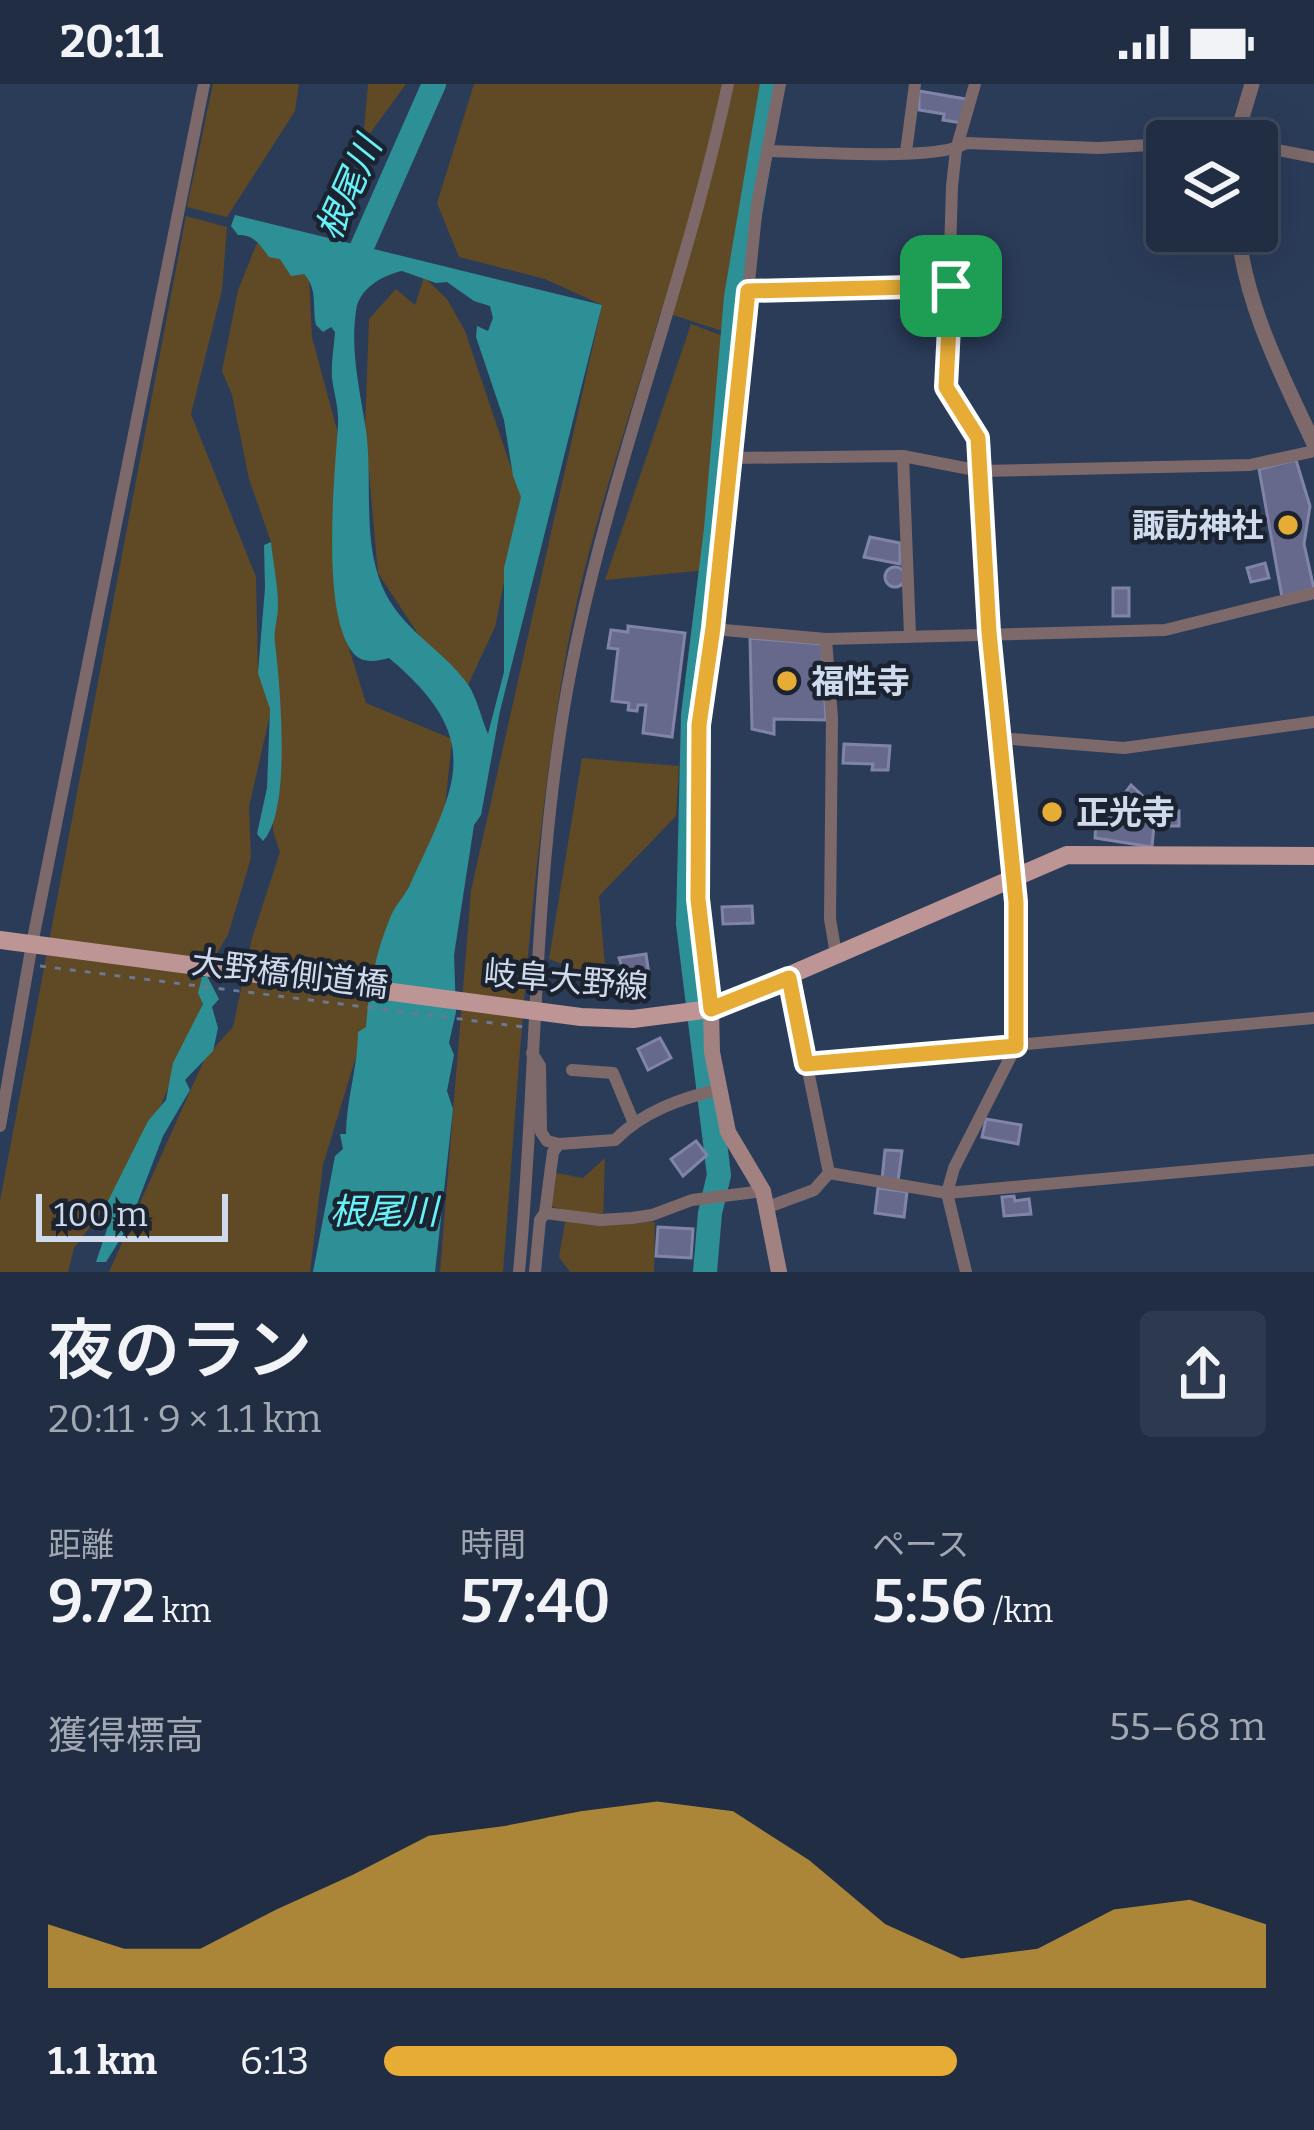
<!DOCTYPE html>
<html lang="ja">
<head>
<meta charset="utf-8">
<style>
  :root { --surface:#202d43; --page:#2d394e; --text:#f1f3f6; --muted:#a2a8b2; --line:#3d495c; --accent:#e7ac36 }
  body { margin:0; font-family:Bitter,"Noto Sans JP",serif; background:var(--page); color:var(--text); height:100vh; display:flex; flex-direction:column; font-size:45px; white-space:nowrap }
  * { box-sizing:border-box; margin:0 }
  p { font-size:39px; color:var(--muted) }
  .icon { flex:none; width:66px; height:66px; fill:none; stroke:currentColor; stroke-width:2; stroke-linecap:round; stroke-linejoin:round }
  .map { position:relative; height:1188px; overflow:hidden }
  .sheet { display:flex; flex-direction:column; background:var(--surface); flex:1 }
  .sheet>* { flex:none }
  .tools { position:absolute; left:1146px; top:36px; display:grid; gap:24px }
  .tools a { display:grid; place-items:center; width:132px; height:132px; border-radius:12px; background:var(--surface); box-shadow:0 12px 48px #0002,0 0 0 3px var(--line); font-size:60px }
  .scale { position:absolute; left:36px; bottom:30px; width:192px; box-sizing:border-box; padding-left:12px; border:6px solid #cfdaec; border-top:0; font-size:33px; line-height:42px; white-space:nowrap; color:#cfdaec; -webkit-text-stroke:9px #1b2330; paint-order:stroke }
  .pin { position:absolute; display:grid; place-items:center; width:102px; height:102px; color:#fff; margin:-51px; border-radius:24px; box-shadow:0 6px 18px #0006 }
  .round { display:grid; place-items:center; flex:none; width:126px; height:126px; border-radius:12px; background:var(--page) }
  .summary { display:flex; align-items:center; justify-content:space-between; height:204px; padding:0 48px }
  h1 { font-size:66px; font-weight:600; line-height:90px }
  .metrics { display:grid; grid-template-columns:repeat(3,1fr); gap:18px; height:204px; padding:12px 48px }
  .metrics div { display:grid; align-content:center }
  .metrics b { font-size:60px; font-weight:600 }
  .metrics small { font-size:33px; font-weight:400 }
  .metrics p { font-size:33px }
  .chart { height:336px; padding:24px 48px }
  .chart p { display:flex; justify-content:space-between }
  .chart svg { width:100%; height:216px; margin-top:12px; fill:var(--accent); opacity:.7 }
  ul { padding:0 48px; list-style:none; font-size:39px }
  li { display:grid; grid-template-columns:192px 144px 1fr; align-items:center; height:90px }
  li i { height:30px; border-radius:15px; background:var(--accent) }
  .status { display:flex; justify-content:space-between; align-items:center; height:84px; padding:0 60px; background:var(--surface); direction:ltr }
  .status svg { height:33px; fill:currentColor }
  .map>svg:first-child { display:block }
  .green { fill:#5f4a25 }
  .water { fill:#2d9096; fill-rule:evenodd }
  .lines { fill:none; stroke-linecap:round; stroke-linejoin:round }
  .river { stroke:#2d9096; stroke-width:24 }
  .building { fill:#66698c; stroke:#8084a8; stroke-width:3 }
  .path { stroke:#6a7891; stroke-width:3; stroke-dasharray:6 9; stroke-linecap:butt }
  .minor { stroke:#7d6969; stroke-width:12 }
  .tertiary { stroke:#7d6969; stroke-width:15 }
  .secondary { stroke:#a18281; stroke-width:16 }
  .primary { stroke:#bc9594; stroke-width:18 }
  .route-casing { stroke:#fff; stroke-width:24 }
  .route { stroke:#e7ac36; stroke-width:15 }
  .poi-dot { fill:#e7ac36; stroke:#1b2330; stroke-width:4.5 }
  .labels { text-anchor:middle; stroke-width:9; stroke-linejoin:round; paint-order:stroke }
  .poi-label { font-size:33px; font-weight:bold; fill:#cfdaec; stroke:#1b2330; text-anchor:start }
  .street-label { font-size:33px; fill:#cfdaec; stroke:#1b2330 }
  .water-label { font-size:36px; font-style:italic; fill:#67f1f8; stroke:#1b2330 }
</style>
</head>
<body>
<div class="status"><b>20:11</b><svg viewBox="0 0 49 12"><path d="M0 12V9h3v3zM5 12V6h3v6zM10 12V3h3v9zM15 12V0h3v12zM26 1h20v11H26zM47 4h2v5h-2z"/></svg></div>
<div class="map">
<svg width="1314" height="1188" viewBox="0 0 1314 1188">
  <rect width="100%" height="100%" fill="#2b3c59"/>
  <g class="green">
    <path d="M213 0H299L295 27 227 133 187 123Z"/>
    <path d="M368 0H406L363 59Z"/>
    <path d="M474 0H766L725 248 661 227C626 346 583 466 563 588 530 786 519 988 503 1188H440L471 807 602 221 545 195 459 173 437 119Z"/>
    <path d="M186 132 227 143 222 206 191 330 256 493 258 589 271 458 249 395 232 311 222 287 238 206 257 159 309 194 312 253 337 346 338 529 366 619 452 655 445 724 358 966 323 1081 310 1188H109L205 974 233 943 252 854 280 768 273 747 271 626 249 723 251 774 228 851 202 893 203 919 158 1029 105 1123 74 1164 68 1188H0V1117Z"/>
    <path d="M424 193 447 215 465 247 521 413 495 543 468 601 424 559 378 489 365 344 369 235 396 205 415 221Z"/>
    <path d="M691 240 731 255 707 486 605 496Z"/>
    <path d="M582 674 679 682 676 732 599 812 605 882 581 887 549 875Z"/>
    <path d="M605 1074 603 1139 655 1138 654 1188H570L559 1173 567 1127 550 1122 556 1089 583 1094Z"/>
  </g>
  <g class="water">
    <path d="M235 131 602 221 500 627 481 731 474 741 454 871 456 928 449 959 454 971 447 1007 453 1025 435 1188H313L335 1072 343 1065 340 1050H346C346 1016 358 983 358 948L366 943C369 904 375 870 390 834 394 823 403 814 409 803 455 702 488 657 389 574 378 577 363 580 354 570 320 531 335 391 338 340 339 324 334 310 332 294 331 279 334 263 335 248L331 243 323 248 316 241C312 222 318 205 304 190L291 192 280 175 269 173C261 163 255 150 238 151L231 142ZM402 187 436 199 447 198 474 217 490 222 493 234 488 247 477 242 476 253 504 336 513 392 521 413 504 484V588L488 650C481 634 477 613 467 599 440 563 400 545 382 502 362 454 373 398 366 346 360 307 350 267 356 227 359 204 383 191 402 187Z"/>
    <path d="M271 458C273 479 278 501 278 522 278 535 273 547 275 559 280 601 292 727 263 757L257 750 267 704 270 625 258 589 265 504 264 461Z"/>
    <path d="M207 892 219 915 212 923 218 944 213 967 185 996 190 1006 163 1052 129 1141 106 1178H96L107 1145 105 1123 148 1037 166 1016 173 979 203 920 198 909 202 893Z"/>
  </g>
  <g class="lines">
    <g class="river">
      <path d="M350 190 434 0"/>
      <path d="M705 1188 710 1129 719 1091 688 840 693 631 716 445 736 213 772 0"/>
    </g>
  </g>
  <g class="building">
    <path d="M919 7 966 15 962 39 943 36 944 30 919 26Z"/>
    <path d="M1296 376 1310 422 1304 460 1314 505 1282 513 1259 385Z"/>
    <path d="M870 453 900 459V480L864 473Z"/>
    <path d="M1265 479 1269 494 1251 498 1247 484Z"/>
    <circle cx="895" cy="493" r="10"/>
    <rect x="1113" y="504" width="16" height="28"/>
    <path d="M628 542 685 549 672 653 643 649 646 621H638L637 627 628 626 629 619 612 617 618 565 608 564 611 546 628 548Z"/>
    <path d="M750 554 822 560 826 636 774 635V650L752 645Z"/>
    <path d="M844 660 890 662 888 686H872L873 680 843 679Z"/>
    <path d="M1131 701 1146 715 1143 719 1156 720 1152 763 1095 754 1096 740 1123 709 1130 715 1112 738 1123 737 1124 731H1127L1128 722 1134 717 1125 709Z"/>
    <path d="M1157 721 1179 727V742H1160Z"/>
    <path d="M752 822 753 839 723 840 722 823Z"/>
    <path d="M646 870 649 891 626 894 619 874Z"/>
    <path d="M608 887 611 901 591 905 588 891Z"/>
    <path d="M660 954 671 974 648 986 638 965Z"/>
    <path d="M986 1035 1021 1041 1018 1060 982 1053Z"/>
    <path d="M696 1057 707 1071 683 1092 671 1075Z"/>
    <path d="M885 1066 902 1067 898 1097 882 1095Z"/>
    <path d="M878 1104 907 1108 904 1133 875 1129Z"/>
    <path d="M1014 1112 1015 1117 1029 1115 1031 1130 1004 1132 1002 1113Z"/>
    <path d="M658 1143 693 1145 691 1174 656 1172Z"/>
  </g>
  <g class="lines">
    <path class="path" d="M40 882 524 943"/>
    <g class="minor">
      <path d="M1257 62 1314 73"/>
      <path d="M767 67C806 67 940 78 966 59L1099 64 1167 60"/>
      <path d="M906 68 915 0"/>
      <path d="M749 207 951 202"/>
      <path d="M903 372 910 551"/>
      <path d="M731 374 903 372 980 387 1250 381 1314 367"/>
      <path d="M713 545 826 555 1165 546 1314 509"/>
      <path d="M826 555 832 634 830 835 836 870"/>
      <path d="M999 654 1124 664 1314 638"/>
      <path d="M789 894 829 1089"/>
      <path d="M711 925 698 815 699 641 713 545 757 121 780 0"/>
      <path d="M532 969 540 982 541 1048 547 1057 559 1060"/>
      <path d="M806 980 1314 934"/>
      <path d="M572 986 613 989 633 1037"/>
      <path d="M0 1042 32 860 204 0"/>
      <path d="M829 1089 947 1109 1314 1076"/>
      <path d="M768 1123 814 1106 829 1089"/>
      <path d="M545 1129 553 1068 559 1060 615 1056C641 1029 682 1013 719 1006"/>
      <path d="M519 1188C538 985 532 781 572 580 611 384 686 196 728 0"/>
      <path d="M535 1188 540 1136 545 1129 600 1136 632 1134 652 1131 692 1116 763 1107"/>
      <path d="M966 1188 947 1109 954 1084 1016 962V818L989 548 978 354 946 303 952 102 956 66 975 0"/>
    </g>
    <g class="tertiary">
      <path d="M1235 57 1252 0"/>
      <path d="M1238 147C1246 223 1282 291 1314 360"/>
    </g>
    <path class="secondary" d="M711 925 712 968 728 1048 763 1107 779 1188"/>
    <path class="primary" d="M0 856 581 933 633 935 711 925 1067 771 1314 772"/>
  </g>
  <g class="lines">
    <g class="route-casing">
      <path id="route" d="M951 202 946 303 978 354 989 548 1016 818V962L806 980 789 894 711 925 698 815 699 641 713 544 748 207Z"/>
    </g>
    <use href="#route" class="route"/>
  </g>
  <g class="poi-dot">
    <circle cx="1288" cy="441" r="12"/>
    <circle cx="787" cy="597" r="12"/>
    <circle cx="1052" cy="728" r="12"/>
  </g>
  <g class="labels">
    <g class="poi-label">
      <text x="1264" y="453" text-anchor="end">諏訪神社</text>
      <text x="811" y="609">福性寺</text>
      <text x="1076" y="740">正光寺</text>
    </g>
    <g class="street-label">
      <text transform="translate(290 889) rotate(7)" y="12">大野橋側道橋</text>
      <text transform="translate(566 895) rotate(5)" y="12">岐阜大野線</text>
    </g>
    <g class="water-label">
      <text transform="translate(348 104) rotate(-66)" y="13">根尾川</text>
      <text x="384" y="1140">根尾川</text>
    </g>
  </g>
</svg>
<div class="tools">
<a><svg class="icon" aria-label="layers" viewBox="0 0 24 24"><path d="M12 4l9 5-9 5-9-5zM3 14l9 5 9-5"/></svg></a>
</div>
<div class="scale">100 m</div>
<div class="pin" style="left:951px;top:202px;background:#1e9e55"><svg class="icon" aria-label="arrive" viewBox="0 0 24 24"><path d="M6 21V4h12l-3 4 3 4H6"/></svg></div>
</div>
<section class="sheet">
<div class="summary"><div><h1>夜のラン</h1><p>20:11 · 9 × 1.1 km</p></div><a class="round"><svg class="icon" aria-label="share" viewBox="0 0 24 24"><path d="M12 15V3M7 8l5-5 5 5M5 13v7h14v-7"/></svg></a></div>
<div class="metrics">
<div><p>距離</p><b>9.72<small> km</small></b></div>
<div><p>時間</p><b>57:40</b></div>
<div><p>ペース</p><b>5:56<small> /km</small></b></div>
</div>
<div class="chart"><p><span>獲得標高</span>55–68 m</p>
<svg viewBox="0 0 160 44" preserveAspectRatio="none"><path d="M0 44V31L10 36L20 36L30 28L40 21L50 13L60 11L70 8L80 6L90 8L100 18L110 31L120 38L130 36L140 28L150 26L160 31V44z"/></svg>
</div>
<ul>
<li><b>1.1 km</b>6:13<i style="width:65%"></i></li>
</ul>
</section>
</body>
</html>
